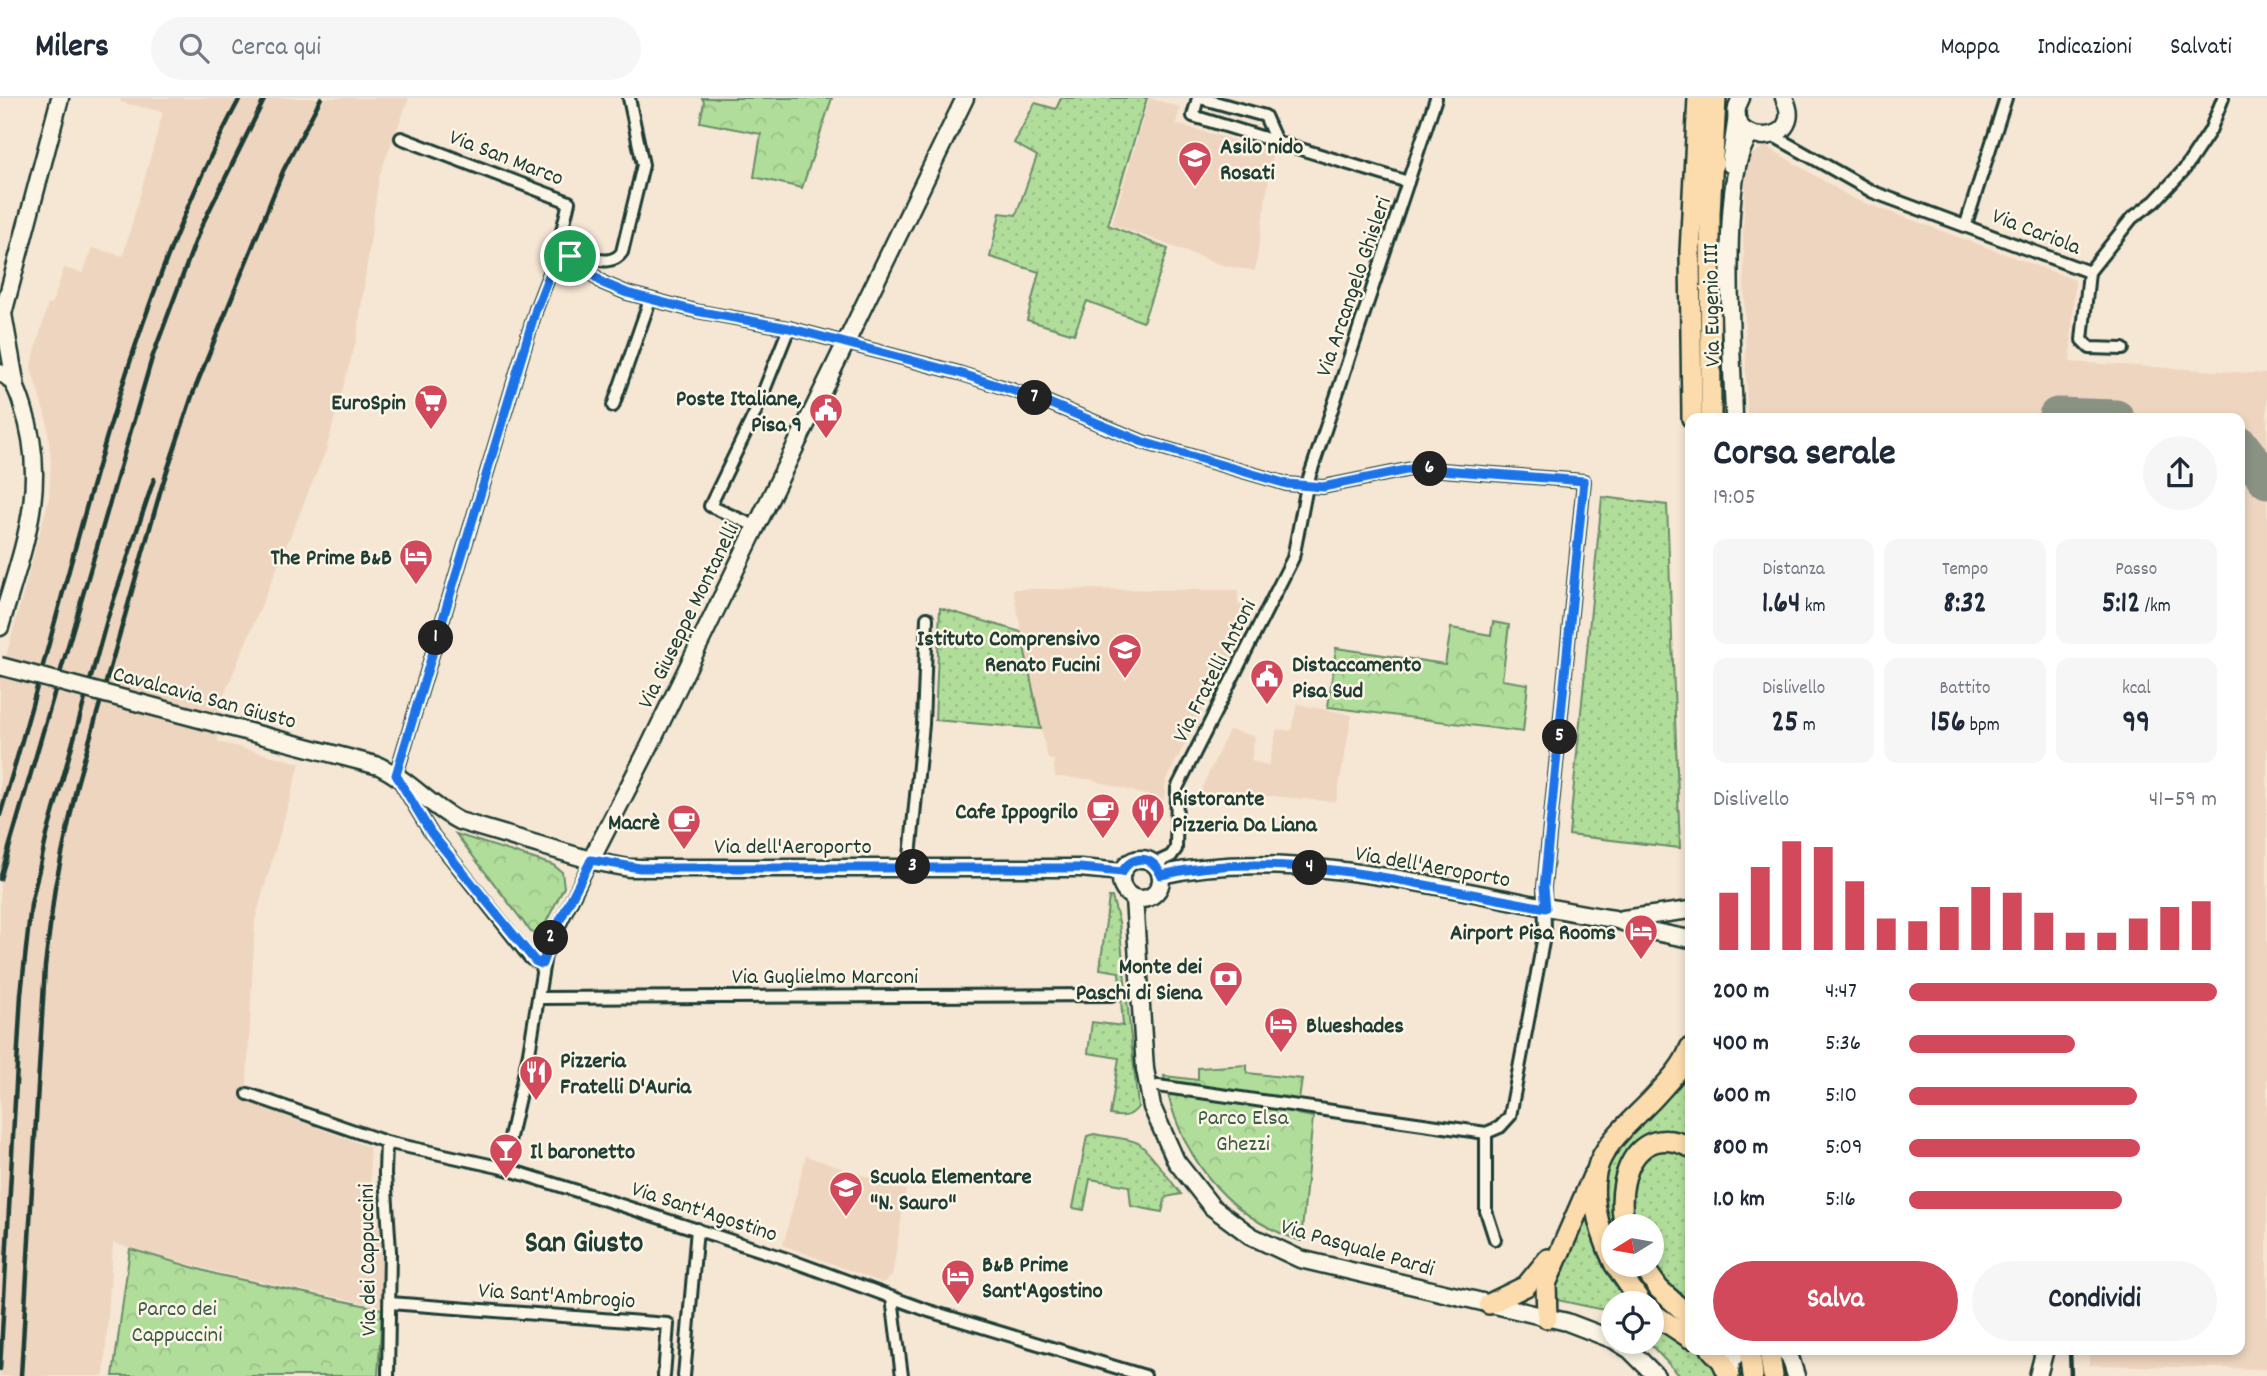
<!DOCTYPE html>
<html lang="it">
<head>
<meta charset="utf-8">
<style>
  :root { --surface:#fff; --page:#f6f6f7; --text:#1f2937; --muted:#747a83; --line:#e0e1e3; --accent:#d1495b }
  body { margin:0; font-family:Dekko,sans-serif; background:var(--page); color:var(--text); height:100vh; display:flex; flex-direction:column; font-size:26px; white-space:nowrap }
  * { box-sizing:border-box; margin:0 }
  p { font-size:23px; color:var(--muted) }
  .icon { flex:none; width:38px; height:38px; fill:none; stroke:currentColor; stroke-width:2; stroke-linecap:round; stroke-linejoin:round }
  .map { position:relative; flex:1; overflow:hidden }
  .panel { position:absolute; left:1685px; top:315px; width:560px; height:942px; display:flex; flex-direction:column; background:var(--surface); border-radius:14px; box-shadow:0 4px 10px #0003 }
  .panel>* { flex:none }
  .needle { width:46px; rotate:259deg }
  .fabs { position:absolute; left:1601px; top:1116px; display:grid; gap:14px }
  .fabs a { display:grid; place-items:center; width:63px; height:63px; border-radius:50%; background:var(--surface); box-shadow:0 4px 10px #0003; font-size:35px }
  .pin { position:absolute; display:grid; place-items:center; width:60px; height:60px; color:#fff; margin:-30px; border:4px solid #fff; border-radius:50%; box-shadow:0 2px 7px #0007 }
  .km { position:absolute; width:35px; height:35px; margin:-18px; border-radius:50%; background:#222; color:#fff; font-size:19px; line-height:35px; text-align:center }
  .round { display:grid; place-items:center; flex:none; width:74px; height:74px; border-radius:37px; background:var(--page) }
  .summary { display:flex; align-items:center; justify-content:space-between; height:119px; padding:0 28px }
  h1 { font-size:38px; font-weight:700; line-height:52px }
  .stats { display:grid; grid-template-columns:repeat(3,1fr); gap:10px; height:119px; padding:7px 28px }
  .stats div { display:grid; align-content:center; border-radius:14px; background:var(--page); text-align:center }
  .stats b { font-size:30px; font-weight:700 }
  .stats small { font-size:19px; font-weight:400 }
  .stats p { font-size:19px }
  .chart { height:196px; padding:14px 28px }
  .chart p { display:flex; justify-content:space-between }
  .chart svg { width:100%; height:126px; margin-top:7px; stroke:var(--accent); stroke-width:6 }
  .cta { display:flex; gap:14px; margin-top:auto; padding:14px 28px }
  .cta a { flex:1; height:80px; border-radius:42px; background:var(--accent); color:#fff; font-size:28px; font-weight:700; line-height:80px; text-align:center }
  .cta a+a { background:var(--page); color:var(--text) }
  ul { padding:0 28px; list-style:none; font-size:23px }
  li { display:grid; grid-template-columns:112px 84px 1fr; align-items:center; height:52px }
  li i { height:18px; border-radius:9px; background:var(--accent) }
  header { display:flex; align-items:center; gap:42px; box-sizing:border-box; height:98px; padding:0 35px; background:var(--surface); border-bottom:2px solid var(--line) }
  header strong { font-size:33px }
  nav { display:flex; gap:38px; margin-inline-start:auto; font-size:24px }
  .search { width:490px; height:63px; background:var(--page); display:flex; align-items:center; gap:18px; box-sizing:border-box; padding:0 24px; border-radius:38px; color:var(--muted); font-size:26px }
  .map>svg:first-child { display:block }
  .built { fill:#eed5bf }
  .grass { fill:url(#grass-dots); stroke:#688d68; stroke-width:2; fill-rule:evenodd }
  .forest { fill:url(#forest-crowns); stroke:#688d68; stroke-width:2 }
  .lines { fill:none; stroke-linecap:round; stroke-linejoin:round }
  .taxiway { stroke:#8a9284; stroke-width:37 }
  .street-casing { stroke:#1f3d34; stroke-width:16 }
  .secondary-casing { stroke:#1f3d34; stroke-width:21 }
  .highway-casing { stroke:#1f3d34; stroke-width:24 }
  .street { stroke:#fcf5e5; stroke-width:10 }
  .secondary { stroke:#fcf5e5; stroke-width:16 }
  .highway { stroke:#fcdcac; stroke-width:19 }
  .rail { stroke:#1f3d34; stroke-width:4.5 }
  .secondary-bridge-casing { stroke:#1f3d34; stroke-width:21; stroke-linecap:butt }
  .secondary-bridge { stroke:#fcf5e5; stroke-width:16 }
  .route-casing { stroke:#fff; stroke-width:14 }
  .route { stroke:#1a73e8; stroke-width:9 }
  .labels { text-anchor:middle; stroke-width:5; stroke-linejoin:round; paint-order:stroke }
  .poi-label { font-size:23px; font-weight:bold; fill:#1f3d34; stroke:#fcf5e5; text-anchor:start }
  .street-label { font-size:23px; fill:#1f3d34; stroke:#fcf5e5 }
  .park-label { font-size:23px; fill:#3c5d49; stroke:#fcf5e5 }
  .district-label { font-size:30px; font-weight:bold; fill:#1f3d34; stroke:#fcf5e5 }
</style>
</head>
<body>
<header>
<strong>Milers</strong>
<div class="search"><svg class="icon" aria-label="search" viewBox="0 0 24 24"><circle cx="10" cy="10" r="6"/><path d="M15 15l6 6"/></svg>Cerca qui</div>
<nav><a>Mappa</a><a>Indicazioni</a><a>Salvati</a></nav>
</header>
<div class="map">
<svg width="2267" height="1278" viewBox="0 0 2267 1278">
  <defs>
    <pattern id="grass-dots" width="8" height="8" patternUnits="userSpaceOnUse" patternTransform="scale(1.75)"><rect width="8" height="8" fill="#b1dd9b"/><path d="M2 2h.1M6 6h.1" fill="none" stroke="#98bf86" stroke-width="1.8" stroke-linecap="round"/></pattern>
    <pattern id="forest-crowns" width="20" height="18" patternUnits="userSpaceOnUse" patternTransform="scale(1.75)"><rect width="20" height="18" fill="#b1dd9b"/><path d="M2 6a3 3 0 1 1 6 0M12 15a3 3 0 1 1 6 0" fill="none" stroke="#98bf86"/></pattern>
  </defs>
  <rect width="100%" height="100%" fill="#f6e6d4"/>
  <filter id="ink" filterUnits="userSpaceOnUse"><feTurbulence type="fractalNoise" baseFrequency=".0143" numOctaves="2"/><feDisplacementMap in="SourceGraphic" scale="14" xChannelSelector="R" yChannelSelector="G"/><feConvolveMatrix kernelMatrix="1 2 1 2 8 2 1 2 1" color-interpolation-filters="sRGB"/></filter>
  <g filter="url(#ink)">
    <g class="built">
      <path d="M121 0H409L379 78 357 239 326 352 222 602 218 644 300 665 255 822 246 1003 369 1049 371 1085 380 1132 384 1209 221 1175 113 1145 104 1278H0V581L49 400 51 364 47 324 31 269 48 206H52L64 170 83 175 92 150 123 158 163 14 120 4Z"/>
      <path d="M1149 0 1180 9 1176 26 1273 53 1255 173 1225 168 1112 126Z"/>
      <path d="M1766 48 1852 100 2075 182 2070 264 2267 276V1271L2090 1267V1251H2240V320H1747L1743 130 1747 59Z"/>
      <path d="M1013 491 1238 492V507L1253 508 1252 518 1166 682 1164 702 1089 681 1055 679 1054 662 1048 661 1041 631Z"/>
      <path d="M1297 606 1352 617 1336 704 1273 698H1198L1229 632 1255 638 1251 663 1269 667 1277 631 1291 633Z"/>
      <path d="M806 1058 906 1092 892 1178 883 1185 783 1147Z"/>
    </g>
    <g class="grass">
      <path d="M1061 0H1147L1108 127 1168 151 1143 224 1087 203 1074 236 1027 222 1039 174 990 159 1000 115 1016 117 1037 58 1014 45 1035 5 1056 11Z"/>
      <path d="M1602 399 1667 407 1680 750 1569 737Z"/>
      <path d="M940 510 1021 534 1041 631 935 622Z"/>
      <path d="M1109 799H1112L1119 824 1138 1009C1130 1020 1122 1019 1110 1017L1119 960 1088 955 1092 924 1123 928 1119 874 1100 871Z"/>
      <path d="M1690 966V1251H1724L1717 1266V1278H1680L1648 1244H1652V1206H1614L1613 1218 1604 1212 1557 1202 1552 1190 1596 1085 1627 1041ZM1614 1129H1652V1167H1614Z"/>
      <path d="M1094 1036C1107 1039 1126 1039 1138 1045 1147 1050 1174 1087 1181 1096L1166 1099 1162 1114 1131 1108 1129 1088 1090 1081 1084 1112 1073 1110 1087 1038Z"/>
    </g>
    <g class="forest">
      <path d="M702 0H832L802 90 754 79 761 36 700 24 704 4Z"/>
      <path d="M1493 524 1509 527 1502 582 1528 586 1523 634 1328 609 1336 550 1445 566 1451 530 1491 537Z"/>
      <path d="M456 736 553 767 562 774 564 789 540 836 531 834Z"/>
      <path d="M1247 967V975L1302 981 1297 1016 1313 1019 1301 1143C1224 1118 1178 1055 1164 978L1198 982V970Z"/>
      <path d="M130 1151 219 1177 382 1211 378 1278H113Z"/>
    </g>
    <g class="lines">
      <g class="taxiway">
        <path d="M2057 318 2116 320"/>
        <path d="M2240 347 2267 382"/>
      </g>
      <g class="street-casing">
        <g id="street">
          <path d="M1198 0 1193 18 1408 84"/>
          <path d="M1200 0 1265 18 1276 43"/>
          <path d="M1772 37 1873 94 2089 174 2132 120 2155 103 2184 72 2210 33 2223 0"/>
          <path d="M401 40 569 104 555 162 536 211 396 677 431 735 531 861 542 866"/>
          <path d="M1966 126 2006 0"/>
          <path d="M570 158C587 157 611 171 622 154L643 67 629 0"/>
          <path d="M555 162 570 158 603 185 627 195 696 213 789 230 959 275 1039 301 1143 344 1287 386 1323 389 1416 370 1584 383 1544 789 1545 833 1510 1018 1500 1029 1486 1035 1158 988"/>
          <path d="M2089 174 2082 242 2090 250 2123 251"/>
          <path d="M613 308 650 202"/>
          <path d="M755 428 710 408 755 315 789 230"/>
          <path d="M1154 766 1171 758 1176 751 1177 690 1293 460 1308 383 1436 0"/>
          <path d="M909 769 923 626 927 520"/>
          <path d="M539 900 1111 897"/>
          <path d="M248 996 386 1044 503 1070 593 1098 784 1160 929 1213 1145 1278"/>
          <path d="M1486 1035V1113L1495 1141"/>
          <path d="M386 1044 385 1076 390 1153 388 1278"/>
          <path d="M503 1070 529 955 545 857 591 762"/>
          <path d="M892 1200 902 1278"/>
          <path d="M390 1205 668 1226 664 1278"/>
          <path d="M684 1278 697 1131"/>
        </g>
      </g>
      <g class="secondary-casing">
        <g id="secondary">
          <path d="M1741 0C1715 50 1810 51 1784 0"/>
          <path d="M1730 66 1737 18"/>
          <path d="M3 216 16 289"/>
          <path d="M0 227 60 0"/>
          <path d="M0 275C14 279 19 296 23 309 50 389 22 452 0 529"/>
          <path d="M1734 320C1733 267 1717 70 1751 37"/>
          <path d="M230 629 379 668C409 682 430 708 459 723L597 764 629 770H1080L1122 774"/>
          <circle cx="1141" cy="781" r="20"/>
          <path d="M591 762 649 649 965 0"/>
          <path d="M1161 777C1300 745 1474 800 1614 821L1650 833 1690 841"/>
          <path d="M1134 800 1145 971 1152 1009 1176 1063 1212 1109 1251 1138 1300 1161 1567 1224 1614 1242"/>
          <path d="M1623 821 1690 812"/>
          <path d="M1617 1244 1630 1252 1656 1278"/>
          <path d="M1783 1251 1790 1259 1796 1278"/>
          <path d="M1729 1278 1732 1262 1739 1253"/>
          <path d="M2038 1278 2045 1251"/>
        </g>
      </g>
      <g class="highway-casing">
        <g id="highway">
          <path d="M1692 320 1690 154 1698 0"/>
          <path d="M1711 320 1710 116 1716 0"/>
          <path d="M1625 1129C1614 1085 1634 1022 1690 1049"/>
          <path d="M1614 1165C1601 1137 1587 1096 1599 1065 1610 1038 1641 1015 1659 994 1671 981 1684 967 1690 950"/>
          <path d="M1615 1167 1642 1206"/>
          <path d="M1642 1167 1659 1191 1690 1219"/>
          <path d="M1489 1206 1526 1188 1548 1161"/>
          <path d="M1652 1215 1690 1240"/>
          <path d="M1547 1220 1546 1186 1593 1078"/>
          <path d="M1711 1251 1722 1263 1729 1278"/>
          <path d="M1750 1251 1753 1278"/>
          <path d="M1769 1251 1773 1278"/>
        </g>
      </g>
      <use href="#street" class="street"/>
      <use href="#secondary" class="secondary"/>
      <use href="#highway" class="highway"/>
      <g class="rail">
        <path d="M0 717C74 477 120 223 240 0"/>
        <path d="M0 781 152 260 200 131 265 0"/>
        <path d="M2070 1251 2071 1278"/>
        <path d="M0 1271 21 896 31 806 47 737 107 522 154 381"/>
        <path d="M21 1278 45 868 55 789 77 686 161 391 192 298 283 73 321 0"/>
      </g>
      <g class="secondary-bridge-casing">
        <path id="secondary-bridge" d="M0 568 230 629"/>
      </g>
      <use href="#secondary-bridge" class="secondary-bridge"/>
    </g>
  </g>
  <g class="lines" filter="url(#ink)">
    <g class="route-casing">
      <path id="route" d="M570 158 603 185 627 195 696 213 789 230 959 275 1039 301 1143 344 1287 386 1323 389 1416 370 1584 383 1544 789 1546 810C1424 789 1284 748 1161 777 1153 757 1132 756 1122 774L1080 770H640L591 762 553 836 542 866 535 863 431 735 396 677 536 211 555 162Z"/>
    </g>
    <use href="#route" class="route"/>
  </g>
  <defs>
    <g id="school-pin" transform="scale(1.75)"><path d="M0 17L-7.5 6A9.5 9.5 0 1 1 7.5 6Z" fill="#d1495b" stroke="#fcf5e5"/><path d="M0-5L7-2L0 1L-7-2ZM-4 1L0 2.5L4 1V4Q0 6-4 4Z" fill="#fff"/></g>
    <g id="supermarket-pin" transform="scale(1.75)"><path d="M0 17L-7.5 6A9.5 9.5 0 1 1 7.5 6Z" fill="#d1495b" stroke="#fcf5e5"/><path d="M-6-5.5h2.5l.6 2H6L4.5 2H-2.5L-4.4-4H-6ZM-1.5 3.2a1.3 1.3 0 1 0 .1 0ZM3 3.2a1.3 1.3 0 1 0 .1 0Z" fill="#fff"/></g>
    <g id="civic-pin" transform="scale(1.75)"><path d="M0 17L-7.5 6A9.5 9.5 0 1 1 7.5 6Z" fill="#d1495b" stroke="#fcf5e5"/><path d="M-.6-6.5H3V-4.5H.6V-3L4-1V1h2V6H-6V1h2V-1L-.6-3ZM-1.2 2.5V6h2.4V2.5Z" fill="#fff"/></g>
    <g id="hotel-pin" transform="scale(1.75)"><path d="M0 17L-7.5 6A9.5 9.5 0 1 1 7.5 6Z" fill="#d1495b" stroke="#fcf5e5"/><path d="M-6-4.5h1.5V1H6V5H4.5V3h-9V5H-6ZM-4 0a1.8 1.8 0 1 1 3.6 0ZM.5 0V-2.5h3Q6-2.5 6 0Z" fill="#fff"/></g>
    <g id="cafe-pin" transform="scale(1.75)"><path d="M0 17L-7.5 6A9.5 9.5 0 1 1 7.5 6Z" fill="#d1495b" stroke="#fcf5e5"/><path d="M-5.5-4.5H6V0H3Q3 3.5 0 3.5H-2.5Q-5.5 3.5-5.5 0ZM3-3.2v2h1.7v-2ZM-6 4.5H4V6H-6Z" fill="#fff"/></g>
    <g id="restaurant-pin" transform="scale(1.75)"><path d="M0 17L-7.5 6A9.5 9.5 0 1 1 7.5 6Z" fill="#d1495b" stroke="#fcf5e5"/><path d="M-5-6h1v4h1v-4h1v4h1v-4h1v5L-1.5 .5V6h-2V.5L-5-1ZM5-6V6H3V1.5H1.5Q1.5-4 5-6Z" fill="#fff"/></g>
    <g id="bank-pin" transform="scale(1.75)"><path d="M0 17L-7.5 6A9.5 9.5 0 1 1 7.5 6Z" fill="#d1495b" stroke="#fcf5e5"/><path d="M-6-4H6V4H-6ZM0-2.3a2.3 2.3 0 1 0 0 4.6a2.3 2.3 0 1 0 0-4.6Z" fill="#fff"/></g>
    <g id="bar-pin" transform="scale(1.75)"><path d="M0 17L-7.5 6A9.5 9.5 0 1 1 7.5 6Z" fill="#d1495b" stroke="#fcf5e5"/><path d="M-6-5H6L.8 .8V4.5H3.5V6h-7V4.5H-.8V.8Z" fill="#fff"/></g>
  </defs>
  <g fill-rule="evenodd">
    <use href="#school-pin" x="1195" y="60"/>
    <use href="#supermarket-pin" x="431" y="303"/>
    <use href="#civic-pin" x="826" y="312"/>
    <use href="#hotel-pin" x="416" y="458"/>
    <use href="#school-pin" x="1125" y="552"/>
    <use href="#civic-pin" x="1267" y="578"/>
    <use href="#cafe-pin" x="1103" y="712"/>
    <use href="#restaurant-pin" x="1148" y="712"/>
    <use href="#cafe-pin" x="684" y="723"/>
    <use href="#hotel-pin" x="1641" y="833"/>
    <use href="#bank-pin" x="1226" y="880"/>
    <use href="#hotel-pin" x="1281" y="926"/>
    <use href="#restaurant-pin" x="536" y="974"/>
    <use href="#bar-pin" x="506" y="1052"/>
    <use href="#school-pin" x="846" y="1090"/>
    <use href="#hotel-pin" x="958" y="1178"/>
  </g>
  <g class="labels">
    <g class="poi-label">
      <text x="1220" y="55">Asilo nido<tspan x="1220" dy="26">Rosati</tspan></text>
      <text x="802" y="307" text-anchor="end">Poste Italiane,<tspan x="802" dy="26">Pisa 9</tspan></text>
      <text x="406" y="311" text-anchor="end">EuroSpin</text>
      <text x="392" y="466" text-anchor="end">The Prime B&amp;B</text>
      <text x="1100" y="547" text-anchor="end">Istituto Comprensivo<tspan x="1100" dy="26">Renato Fucini</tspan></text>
      <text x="1292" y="573">Distaccamento<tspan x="1292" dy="26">Pisa Sud</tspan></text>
      <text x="1172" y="707">Ristorante<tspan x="1172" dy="26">Pizzeria Da Liana</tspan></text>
      <text x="1078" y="720" text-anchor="end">Cafe Ippogrilo</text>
      <text x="660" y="731" text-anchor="end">Macrè</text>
      <text x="1616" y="841" text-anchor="end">Airport Pisa Rooms</text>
      <text x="1202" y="875" text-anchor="end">Monte dei<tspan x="1202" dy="26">Paschi di Siena</tspan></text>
      <text x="1306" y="934">Blueshades</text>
      <text x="560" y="969">Pizzeria<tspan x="560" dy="26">Fratelli D'Auria</tspan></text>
      <text x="530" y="1060">Il baronetto</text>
      <text x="870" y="1085">Scuola Elementare<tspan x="870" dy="26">"N. Sauro"</tspan></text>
      <text x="982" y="1173">B&amp;B Prime<tspan x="982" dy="26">Sant'Agostino</tspan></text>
    </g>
    <g class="street-label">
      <text transform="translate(507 58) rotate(21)" y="8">Via San Marco</text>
      <text transform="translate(2037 132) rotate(21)" y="8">Via Cariola</text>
      <text transform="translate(1352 188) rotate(-71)" y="8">Via Arcangelo Ghisleri</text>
      <text transform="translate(1710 207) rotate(-91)" y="8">Via Eugenio III</text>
      <text transform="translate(687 517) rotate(-64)" y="8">Via Giuseppe Montanelli</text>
      <text transform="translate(1213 572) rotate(-63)" y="8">Via Fratelli Antoni</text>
      <text transform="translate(205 598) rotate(15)" y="8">Cavalcavia San Giusto</text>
      <text x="793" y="755">Via dell'Aeroporto</text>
      <text transform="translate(1433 767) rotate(10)" y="8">Via dell'Aeroporto</text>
      <text x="825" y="885">Via Guglielmo Marconi</text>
      <text transform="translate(705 1112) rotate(18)" y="8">Via Sant'Agostino</text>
      <text transform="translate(1358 1148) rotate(16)" y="8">Via Pasquale Pardi</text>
      <text transform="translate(366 1162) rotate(-91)" y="8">Via dei Cappuccini</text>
      <text transform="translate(557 1196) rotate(4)" y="8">Via Sant'Ambrogio</text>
    </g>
    <g class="park-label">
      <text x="1243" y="1026">Parco Elsa<tspan x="1243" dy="26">Ghezzi</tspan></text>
      <text x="177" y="1217">Parco dei<tspan x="177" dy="26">Cappuccini</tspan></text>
    </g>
    <g class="district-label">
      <text x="584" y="1153">San Giusto</text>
    </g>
  </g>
</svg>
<div class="fabs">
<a><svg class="needle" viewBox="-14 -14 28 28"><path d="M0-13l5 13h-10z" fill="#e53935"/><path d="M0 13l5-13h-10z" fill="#747a83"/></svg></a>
<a><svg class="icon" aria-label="locate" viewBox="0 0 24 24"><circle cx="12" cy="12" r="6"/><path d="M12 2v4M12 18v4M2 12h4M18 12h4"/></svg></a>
</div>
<div class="pin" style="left:570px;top:158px;background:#1e9e55"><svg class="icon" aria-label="arrive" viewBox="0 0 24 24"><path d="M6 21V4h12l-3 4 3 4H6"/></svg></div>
<b class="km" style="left:436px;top:540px">1</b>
<b class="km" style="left:551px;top:840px">2</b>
<b class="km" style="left:913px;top:769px">3</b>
<b class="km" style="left:1310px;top:770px">4</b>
<b class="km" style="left:1560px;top:639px">5</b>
<b class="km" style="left:1430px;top:371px">6</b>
<b class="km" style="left:1035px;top:300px">7</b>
<section class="panel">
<div class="summary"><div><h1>Corsa serale</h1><p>19:05</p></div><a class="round"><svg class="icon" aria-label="share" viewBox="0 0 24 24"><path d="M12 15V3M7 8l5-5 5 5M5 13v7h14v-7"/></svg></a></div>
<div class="stats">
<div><p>Distanza</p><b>1.64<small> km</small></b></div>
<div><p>Tempo</p><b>8:32</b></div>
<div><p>Passo</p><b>5:12<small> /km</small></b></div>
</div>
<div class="stats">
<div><p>Dislivello</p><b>25<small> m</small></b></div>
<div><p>Battito</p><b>156<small> bpm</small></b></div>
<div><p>kcal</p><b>99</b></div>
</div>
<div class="chart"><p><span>Dislivello</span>41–59 m</p>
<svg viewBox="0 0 160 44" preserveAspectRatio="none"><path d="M5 44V24M15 44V15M25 44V6M35 44V8M45 44V20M55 44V33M65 44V34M75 44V29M85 44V22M95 44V24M105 44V31M115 44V38M125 44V38M135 44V33M145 44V29M155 44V27"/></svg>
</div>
<ul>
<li><b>200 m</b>4:47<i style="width:100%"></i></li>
<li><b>400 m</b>5:36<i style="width:54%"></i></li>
<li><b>600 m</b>5:10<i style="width:74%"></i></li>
<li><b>800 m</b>5:09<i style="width:75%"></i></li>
<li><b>1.0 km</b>5:16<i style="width:69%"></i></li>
</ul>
<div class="cta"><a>Salva</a><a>Condividi</a></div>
</section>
</div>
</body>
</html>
